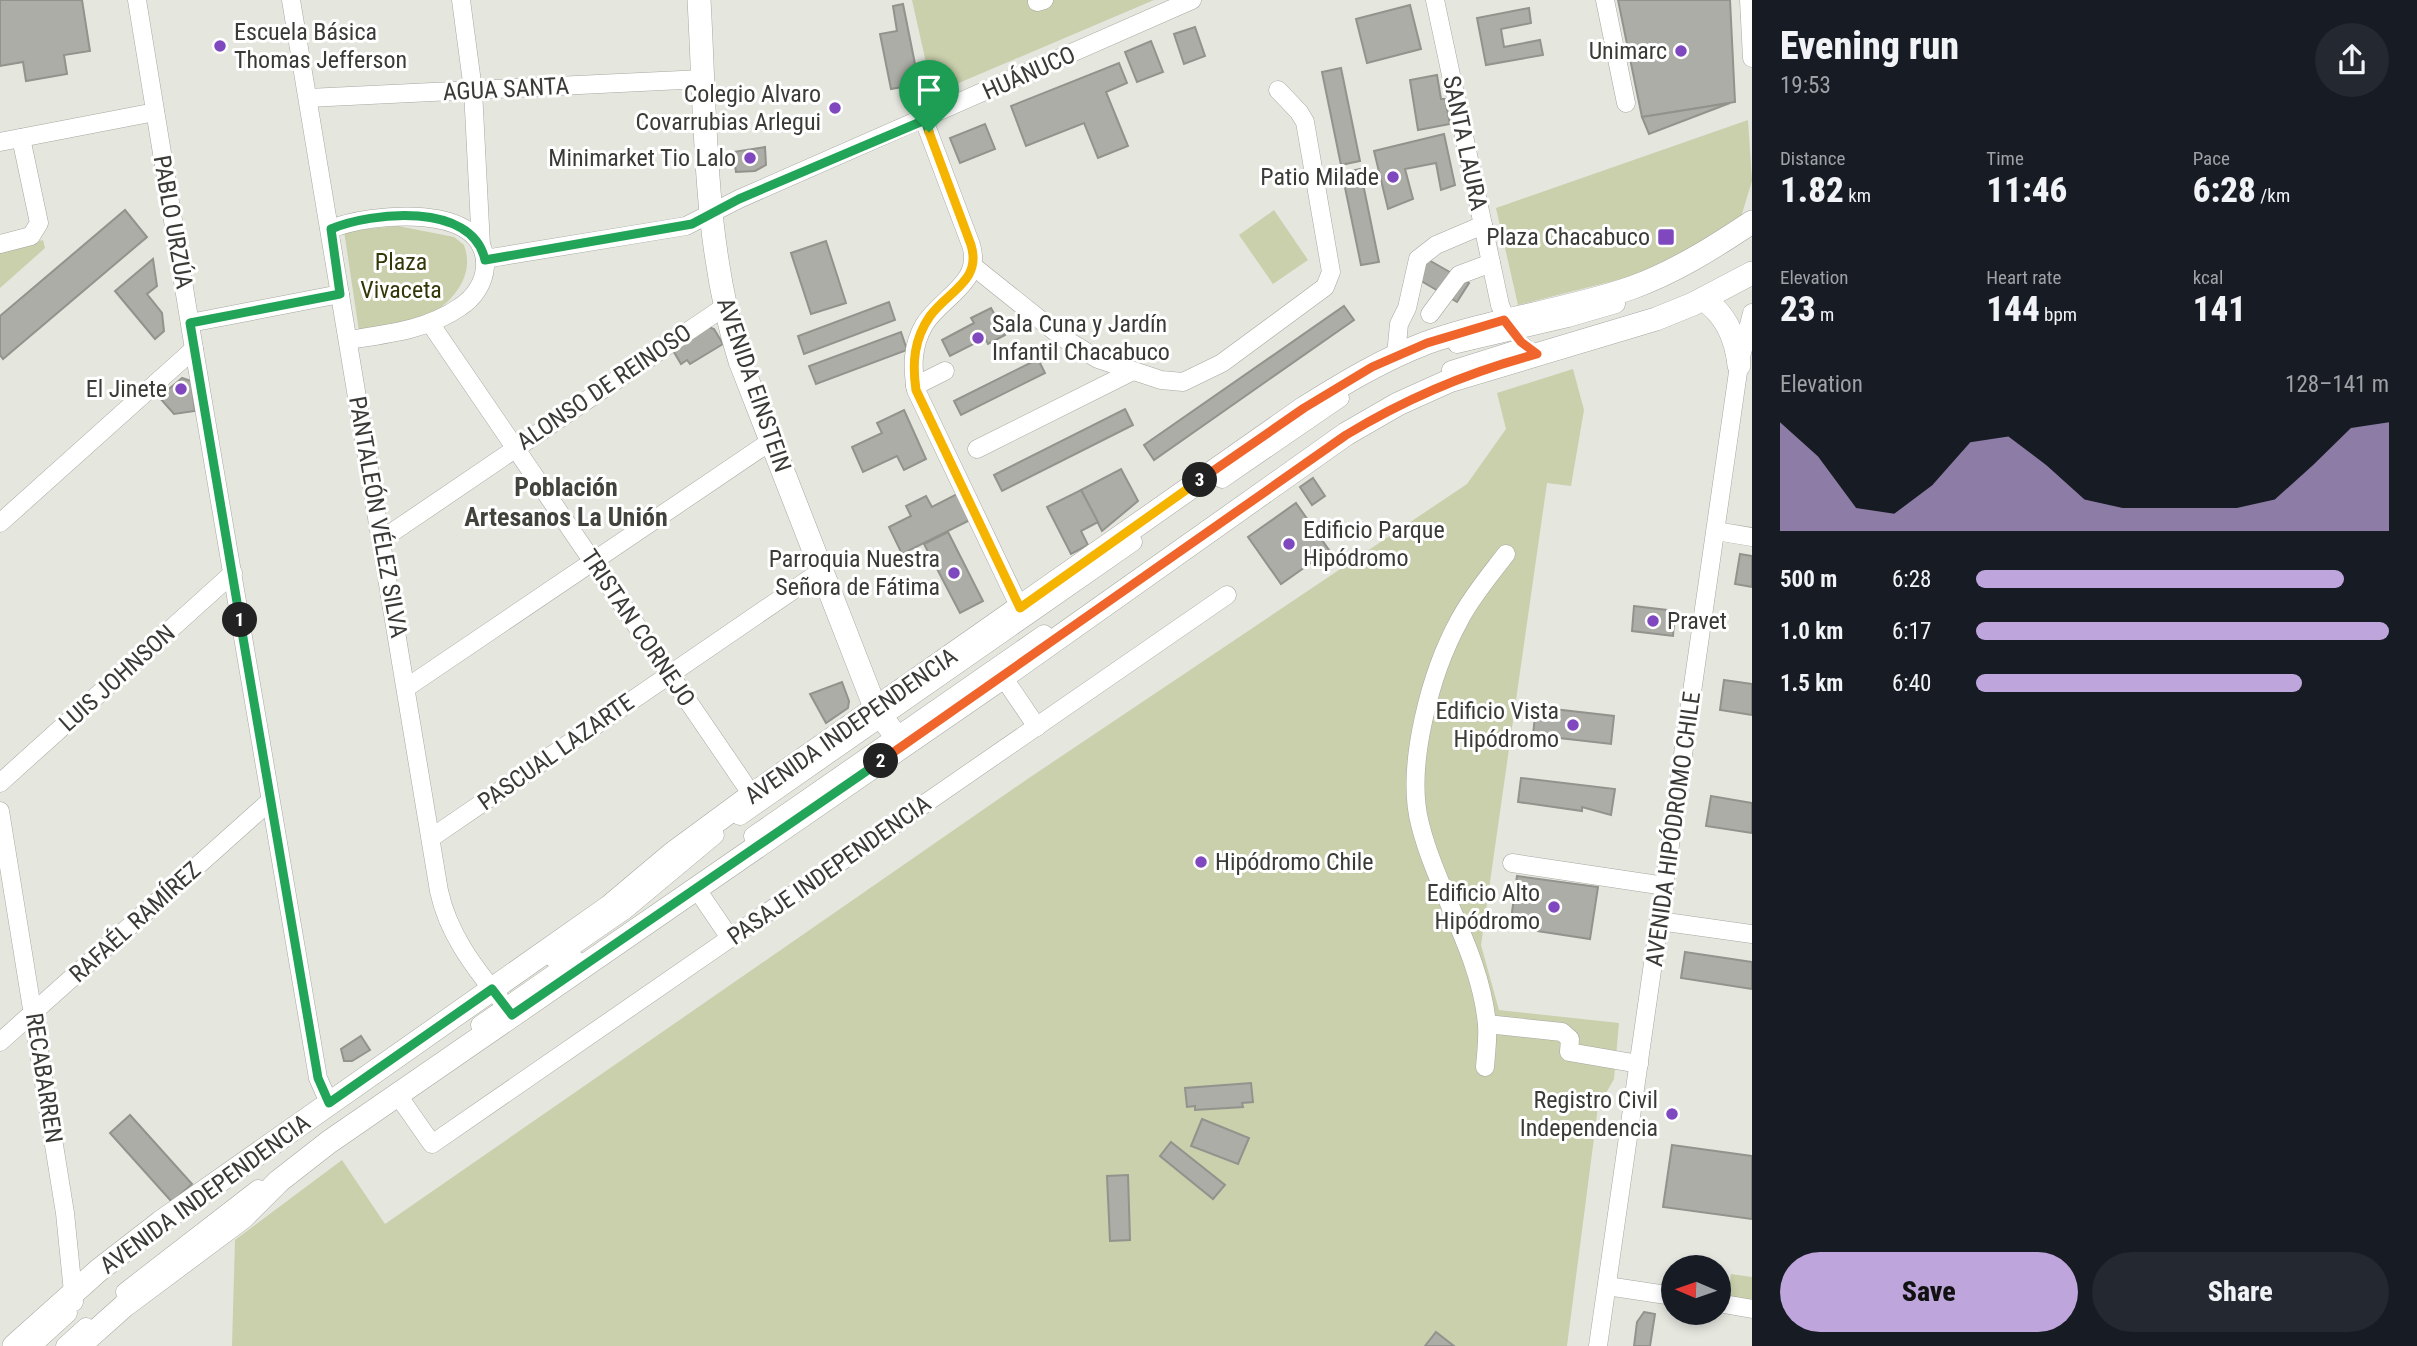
<!DOCTYPE html>
<html lang="en">
<head>
<meta charset="utf-8">
<style>
  :root { --surface:#171b24; --page:#242831; --text:#f1f3f6; --muted:#9ea1a6; --accent:#bea6dd }
  body { margin:0; font-family:"Roboto Condensed",sans-serif; background:var(--page); color:var(--text); height:100vh; display:flex; flex-direction:column; font-size:26px; white-space:nowrap }
  * { box-sizing:border-box; margin:0 }
  p { font-size:23px; color:var(--muted) }
  .icon { flex:none; width:38px; height:38px; fill:none; stroke:currentColor; stroke-width:2; stroke-linecap:round; stroke-linejoin:round }
  .map { position:relative; flex:1; overflow:hidden }
  .drawer { display:flex; flex-direction:column; background:var(--surface); width:665px }
  .drawer>* { flex:none }
  .needle { width:46px; rotate:272deg }
  .buttons { position:absolute; left:1661px; top:1255px; display:grid; gap:14px }
  .buttons a { display:grid; place-items:center; width:70px; height:70px; border-radius:50%; background:var(--surface); box-shadow:0 4px 10px #0003; font-size:35px }
  .pin { position:absolute; display:grid; place-items:center; width:60px; height:60px; color:#fff; margin:-72px -30px; border-radius:50% 50% 50% 0; rotate:-45deg; box-shadow:0 0 7px #0007 }
  .pin .icon { rotate:45deg }
  .km { position:absolute; width:35px; height:35px; margin:-18px; border-radius:50%; background:#222; color:#fff; font-size:19px; line-height:35px; text-align:center }
  .round { display:grid; place-items:center; flex:none; width:74px; height:74px; border-radius:37px; background:var(--page) }
  .overview { display:flex; align-items:center; justify-content:space-between; height:119px; padding:0 28px }
  h1 { font-size:38px; font-weight:800; line-height:52px }
  .figures { display:grid; grid-template-columns:repeat(3,1fr); gap:10px; height:119px; padding:7px 28px }
  .figures div { display:grid; align-content:center }
  .figures b { font-size:35px; font-weight:800 }
  .figures small { font-size:19px; font-weight:400 }
  .figures p { font-size:19px }
  .chart { height:196px; padding:14px 28px }
  .chart p { display:flex; justify-content:space-between }
  .chart svg { width:100%; height:126px; margin-top:7px; fill:var(--accent); opacity:.7 }
  .button { display:flex; gap:14px; margin-top:auto; padding:14px 28px }
  .button a { flex:1; height:80px; border-radius:42px; background:var(--accent); color:#111; font-size:28px; font-weight:800; line-height:80px; text-align:center }
  .button a+a { background:var(--page); color:var(--text) }
  ul { padding:0 28px; list-style:none; font-size:23px }
  li { display:grid; grid-template-columns:112px 84px 1fr; align-items:center; height:52px }
  li i { height:18px; border-radius:9px; background:var(--accent) }
  main { display:flex; flex:1; min-height:0 }
  .map>svg:first-child { display:block }
  .green { fill:#cacfac }
  .building { fill:#acada6; stroke:#92938c; stroke-width:2 }
  .lines { fill:none; stroke-linecap:round; stroke-linejoin:round }
  .minor-casing { stroke:#a6a7a0; stroke-width:19 }
  .major-casing { stroke:#a6a7a0; stroke-width:24 }
  .minor { stroke:#fff; stroke-width:18 }
  .major { stroke:#fff; stroke-width:23 }
  .split-1-casing { stroke:#fff; stroke-width:14 }
  .split-2-casing { stroke:#fff; stroke-width:14 }
  .split-3-casing { stroke:#fff; stroke-width:14 }
  .split-4-casing { stroke:#fff; stroke-width:14 }
  .split-1 { stroke:#22a559; stroke-width:9 }
  .split-2 { stroke:#22a559; stroke-width:9 }
  .split-3 { stroke:#f0652b; stroke-width:9 }
  .split-4 { stroke:#f5b400; stroke-width:9 }
  .poi-dot { fill:#8048be; stroke:#fff; stroke-width:2.5 }
  .labels { text-anchor:middle; stroke-width:6; stroke-linejoin:round; paint-order:stroke }
  .poi-label { font-size:24px; fill:#3a3a37; stroke:#fff; text-anchor:end }
  .street-label { font-size:24px; fill:#3a3a37; stroke:#fff }
  .park-label { font-size:24px; fill:#333708; stroke:#fff }
  .neighbourhood-label { font-size:26px; font-weight:bold; fill:#42433c; stroke:#fff }
</style>
</head>
<body>
<main>
<div class="map">
<svg width="1752" height="1346" viewBox="0 0 1752 1346">
  <rect width="100%" height="100%" fill="#e5e7df"/>
  <g class="green">
    <path d="M912 0H1154L933 94Z"/>
    <path d="M1748 120 1752 181 1741 217 1694 249 1641 274 1518 305 1496 208Z"/>
    <path d="M1274 210 1308 260 1273 284 1239 235Z"/>
    <path d="M398 226 454 237 464 245C469 259 468 273 460 286 438 323 397 324 359 331L344 231Z"/>
    <path d="M43 240 45 248 0 288V250Z"/>
    <path d="M1573 369 1584 410 1571 486 1547 483 1481 945 1499 1010 1619 1023 1614 1079 1598 1107 1567 1346H232L235 1240 342 1160 385 1224 1029 778 1467 484 1506 429 1497 393Z"/>
    <path d="M1731 1274 1752 1277V1303L1727 1299Z"/>
  </g>
  <g class="building">
    <path d="M0 0H82L90 51 64 55 67 74 26 81 23 62 0 66Z"/>
    <path d="M1618 0H1730L1735 102 1642 117Z"/>
    <path d="M903 4 919 84 891 89 880 34 897 31 893 6Z"/>
    <path d="M1410 5 1421 49 1367 63 1356 19Z"/>
    <path d="M1529 8 1531 23 1501 29 1504 47 1540 40 1543 55 1486 65 1477 18Z"/>
    <path d="M1195 27 1205 56 1184 64 1174 34Z"/>
    <path d="M1151 41 1163 72 1137 82 1125 52Z"/>
    <path d="M1119 63 1127 83 1106 92 1128 146 1098 158 1084 123 1026 146 1011 106Z"/>
    <path d="M1341 68 1360 161 1341 165 1322 72Z"/>
    <path d="M1437 75 1441 99H1445L1450 124 1418 130 1410 80Z"/>
    <path d="M1730 103 1649 134 1642 117Z"/>
    <path d="M985 124 995 149 960 163 950 138Z"/>
    <path d="M1444 134 1455 185 1441 190 1436 163 1405 169 1413 199 1388 209 1374 151Z"/>
    <path d="M765 147 766 165 755 171 736 172 733 152Z"/>
    <path d="M1360 169 1379 262 1361 265 1342 173Z"/>
    <path d="M125 210 147 237 3 359 0 355V316Z"/>
    <path d="M826 241 846 303 811 314 791 253Z"/>
    <path d="M153 259 157 286 147 294 162 313 164 331 155 339 115 291Z"/>
    <path d="M1427 259 1469 283 1457 302 1416 278Z"/>
    <path d="M889 302 895 320 804 354 798 336Z"/>
    <path d="M1344 306 1354 320 1154 460 1144 445Z"/>
    <path d="M991 308 997 319 1001 317 1004 323 1000 325 1005 335 988 344 985 338 950 356 942 340 974 323 971 318Z"/>
    <path d="M706 326 714 329 723 344 690 364 687 360 681 364 671 347Z"/>
    <path d="M901 332 907 350 816 384 809 366Z"/>
    <path d="M1038 359 1045 373 961 415 954 401Z"/>
    <path d="M182 378 191 381 195 411 174 414 159 397Z"/>
    <path d="M1125 409 1133 425 1002 491 994 475Z"/>
    <path d="M904 410 926 459 904 470 897 456 863 472 852 447 882 433 877 423Z"/>
    <path d="M1121 469 1138 501 1102 531 1081 490Z"/>
    <path d="M1313 478 1325 496 1312 505 1300 487Z"/>
    <path d="M1081 490 1098 522 1081 531 1088 545 1071 554 1047 507Z"/>
    <path d="M957 494 970 520 902 554 889 527 911 516 906 506 926 496 932 507Z"/>
    <path d="M1296 503 1329 550 1281 584 1248 537Z"/>
    <path d="M948 532 983 601 960 613 924 544Z"/>
    <path d="M1740 554 1752 556V587L1735 584Z"/>
    <path d="M1634 606 1675 611 1673 636 1632 631Z"/>
    <path d="M1724 680 1752 684V715L1720 710Z"/>
    <path d="M842 682 849 701 848 708 826 723 810 694Z"/>
    <path d="M1536 707 1614 716 1611 744 1533 735Z"/>
    <path d="M1521 778 1615 789 1611 815 1582 807V811L1518 802Z"/>
    <path d="M1711 796 1752 803V833L1706 826Z"/>
    <path d="M1517 876 1598 887 1590 939 1510 927Z"/>
    <path d="M1685 952 1752 962V989L1681 978Z"/>
    <path d="M361 1036 370 1050 352 1061H344L341 1049Z"/>
    <path d="M1251 1083 1253 1102 1242 1103 1243 1107 1195 1110V1106L1187 1107 1185 1088Z"/>
    <path d="M130 1115 192 1184 172 1202 110 1133Z"/>
    <path d="M1202 1119 1249 1138 1238 1164 1191 1146Z"/>
    <path d="M1171 1142 1225 1185 1213 1199 1160 1156Z"/>
    <path d="M1672 1145 1752 1156V1219L1663 1207Z"/>
    <path d="M1128 1175 1130 1240 1110 1241 1107 1176Z"/>
    <path d="M1644 1312 1655 1314 1650 1346H1634L1637 1322Z"/>
    <path d="M1436 1332 1454 1346H1425Z"/>
  </g>
  <g class="lines">
    <g class="minor-casing">
      <g id="minor">
        <path d="M137 0 194 349 318 1078 329 1103"/>
        <path d="M291 0 439 891C448 933 473 966 500 999"/>
        <path d="M461 0 473 90 481 246"/>
        <path d="M1435 0 1500 305 1511 330"/>
        <path d="M1605 0 1626 103"/>
        <path d="M1749 0 1752 58"/>
        <path d="M1037 2 1044 0"/>
        <path d="M308 98 703 79"/>
        <path d="M924 120 971 245C983 283 941 297 924 325 912 346 912 367 916 390L1020 608"/>
        <path d="M0 142 155 112"/>
        <path d="M331 229C369 213 489 201 485 267 484 283 474 298 460 307 427 330 387 334 348 340"/>
        <path d="M0 244 31 236 39 223 21 138"/>
        <path d="M485 259 686 226 739 199 1192 0"/>
        <path d="M973 266 1063 338 1098 359 1161 380 1183 382 1222 363 1325 287 1331 272 1305 122 1299 112 1278 90"/>
        <path d="M1430 314 1459 275 1491 263"/>
        <path d="M190 323 340 294"/>
        <path d="M430 323 752 795"/>
        <path d="M1457 344 1568 318 1616 304"/>
        <path d="M1396 355 1399 324 1407 308 1418 259 1436 245 1483 225"/>
        <path d="M1451 370 1524 347"/>
        <path d="M915 386 945 371"/>
        <path d="M977 449 1133 371"/>
        <path d="M1222 479 1340 398"/>
        <path d="M0 523 194 349"/>
        <path d="M1716 531 1752 537"/>
        <path d="M381 540 724 307"/>
        <path d="M1003 677 1037 727"/>
        <path d="M406 688 771 441"/>
        <path d="M0 783 233 573"/>
        <path d="M0 811 65 1213 74 1302"/>
        <path d="M740 816 1133 542"/>
        <path d="M753 836 1044 634"/>
        <path d="M431 838 821 571"/>
        <path d="M1512 863 1665 886"/>
        <path d="M696 888 730 938"/>
        <path d="M1659 921 1752 934"/>
        <path d="M554 959 625 910 715 835"/>
        <path d="M1487 1024 1562 1032 1570 1039 1569 1052 1639 1064"/>
        <path d="M480 1025 575 959"/>
        <path d="M0 1042 270 801"/>
        <path d="M1485 1067C1486 1054 1488 1039 1487 1025 1481 954 1437 892 1420 824 1405 766 1431 671 1460 619 1472 596 1490 575 1506 554"/>
        <path d="M397 1094 432 1144 1227 595"/>
        <path d="M1607 1286 1673 1296"/>
        <path d="M125 1292 258 1189"/>
        <path d="M1718 1303 1752 1309"/>
        <path d="M32 1346 68 1313"/>
        <path d="M65 1346 86 1327"/>
        <path d="M1598 1346 1739 365 1752 313"/>
      </g>
    </g>
    <g class="major-casing">
      <g id="major">
        <path d="M699 0C706 120 703 245 740 361L876 710 903 745"/>
        <path d="M1703 299C1726 314 1736 338 1739 365"/>
        <path d="M14 1346 99 1270 161 1222 609 907 672 854 752 795 1304 408C1344 383 1382 360 1426 343 1493 319 1564 311 1631 288 1675 272 1713 248 1752 222"/>
        <path d="M79 1346 124 1306 242 1218 279 1181 329 1142 1003 677 1346 434 1398 404 1449 381 1656 319 1693 304 1752 273"/>
      </g>
    </g>
    <use href="#minor" class="minor"/>
    <use href="#major" class="major"/>
  </g>
  <g class="lines">
    <g class="split-1-casing">
      <path id="split-1" d="M240 620 190 323 340 294 331 229C371 212 472 201 485 260L692 224 739 199 925 120 929 132"/>
    </g>
    <g class="split-2-casing">
      <path id="split-2" d="M240 620 318 1078 329 1103 492 989 512 1015 881 761"/>
    </g>
    <g class="split-3-casing">
      <path id="split-3" d="M881 761 1346 435C1407 398 1468 372 1537 354L1521 342 1504 320 1427 343 1372 367 1304 408 1200 480"/>
    </g>
    <g class="split-4-casing">
      <path id="split-4" d="M929 132 971 245C982 281 948 291 930 316 914 339 912 363 916 390L1020 608 1200 480"/>
    </g>
    <use href="#split-1" class="split-1"/>
    <use href="#split-2" class="split-2"/>
    <use href="#split-3" class="split-3"/>
    <use href="#split-4" class="split-4"/>
  </g>
  <g class="poi-dot">
    <circle cx="220" cy="46" r="7"/>
    <circle cx="1681" cy="51" r="7"/>
    <circle cx="835" cy="108" r="7"/>
    <circle cx="750" cy="158" r="7"/>
    <circle cx="1393" cy="177" r="7"/>
    <rect x="1657" y="228" width="18" height="18" rx="3.5"/>
    <circle cx="978" cy="338" r="7"/>
    <circle cx="181" cy="389" r="7"/>
    <circle cx="1289" cy="544" r="7"/>
    <circle cx="954" cy="573" r="7"/>
    <circle cx="1653" cy="621" r="7"/>
    <circle cx="1573" cy="725" r="7"/>
    <circle cx="1201" cy="862" r="7"/>
    <circle cx="1554" cy="907" r="7"/>
    <circle cx="1672" cy="1114" r="7"/>
  </g>
  <g class="labels">
    <g class="poi-label">
      <text x="234" y="40" text-anchor="start">Escuela Básica<tspan x="234" dy="28">Thomas Jefferson</tspan></text>
      <text x="1667" y="59">Unimarc</text>
      <text x="821" y="102">Colegio Alvaro<tspan x="821" dy="28">Covarrubias Arlegui</tspan></text>
      <text x="736" y="166">Minimarket Tio Lalo</text>
      <text x="1379" y="185">Patio Milade</text>
      <text x="1650" y="245">Plaza Chacabuco</text>
      <text x="992" y="332" text-anchor="start">Sala Cuna y Jardín<tspan x="992" dy="28">Infantil Chacabuco</tspan></text>
      <text x="167" y="397">El Jinete</text>
      <text x="1303" y="538" text-anchor="start">Edificio Parque<tspan x="1303" dy="28">Hipódromo</tspan></text>
      <text x="940" y="567">Parroquia Nuestra<tspan x="940" dy="28">Señora de Fátima</tspan></text>
      <text x="1667" y="629" text-anchor="start">Pravet</text>
      <text x="1559" y="719">Edificio Vista<tspan x="1559" dy="28">Hipódromo</tspan></text>
      <text x="1215" y="870" text-anchor="start">Hipódromo Chile</text>
      <text x="1540" y="901">Edificio Alto<tspan x="1540" dy="28">Hipódromo</tspan></text>
      <text x="1658" y="1108">Registro Civil<tspan x="1658" dy="28">Independencia</tspan></text>
    </g>
    <g class="street-label">
      <text transform="translate(1029 73) rotate(-24)" y="8">HUÁNUCO</text>
      <text transform="translate(506 89) rotate(-3)" y="8">AGUA SANTA</text>
      <text transform="translate(1465 143) rotate(78)" y="8">SANTA LAURA</text>
      <text transform="translate(173 222) rotate(80)" y="8">PABLO URZÚA</text>
      <text transform="translate(754 385) rotate(71)" y="8">AVENIDA EINSTEIN</text>
      <text transform="translate(604 387) rotate(-34)" y="8">ALONSO DE REINOSO</text>
      <text transform="translate(378 517) rotate(80)" y="8">PANTALEÓN VÉLEZ SILVA</text>
      <text transform="translate(638 628) rotate(56)" y="8">TRISTAN CORNEJO</text>
      <text transform="translate(117 678) rotate(-42)" y="8">LUIS JOHNSON</text>
      <text transform="translate(851 726) rotate(-35)" y="8">AVENIDA INDEPENDENCIA</text>
      <text transform="translate(556 752) rotate(-35)" y="8">PASCUAL LAZARTE</text>
      <text transform="translate(1673 829) rotate(-82)" y="8">AVENIDA HIPÓDROMO CHILE</text>
      <text transform="translate(829 870) rotate(-35)" y="8">PASAJE INDEPENDENCIA</text>
      <text transform="translate(135 922) rotate(-42)" y="8">RAFAÉL RAMÍREZ</text>
      <text transform="translate(44 1078) rotate(81)" y="8">RECABARREN</text>
      <text transform="translate(205 1194) rotate(-36)" y="8">AVENIDA INDEPENDENCIA</text>
    </g>
    <g class="park-label">
      <text x="401" y="270">Plaza<tspan x="401" dy="28">Vivaceta</tspan></text>
    </g>
    <g class="neighbourhood-label">
      <text x="566" y="496">Población<tspan x="566" dy="30">Artesanos La Unión</tspan></text>
    </g>
  </g>
</svg>
<div class="buttons">
<a><svg class="needle" viewBox="-14 -14 28 28"><path d="M0-13l5 13h-10z" fill="#e53935"/><path d="M0 13l5-13h-10z" fill="#9ea1a6"/></svg></a>
</div>
<div class="pin" style="left:929px;top:132px;background:#1e9e55"><svg class="icon" aria-label="arrive" viewBox="0 0 24 24"><path d="M6 21V4h12l-3 4 3 4H6"/></svg></div>
<b class="km" style="left:240px;top:620px">1</b>
<b class="km" style="left:881px;top:761px">2</b>
<b class="km" style="left:1200px;top:480px">3</b>
</div>
<section class="drawer">
<div class="overview"><div><h1>Evening run</h1><p>19:53</p></div><a class="round"><svg class="icon" aria-label="share" viewBox="0 0 24 24"><path d="M12 15V3M7 8l5-5 5 5M5 13v7h14v-7"/></svg></a></div>
<div class="figures">
<div><p>Distance</p><b>1.82<small> km</small></b></div>
<div><p>Time</p><b>11:46</b></div>
<div><p>Pace</p><b>6:28<small> /km</small></b></div>
</div>
<div class="figures">
<div><p>Elevation</p><b>23<small> m</small></b></div>
<div><p>Heart rate</p><b>144<small> bpm</small></b></div>
<div><p>kcal</p><b>141</b></div>
</div>
<div class="chart"><p><span>Elevation</span>128–141 m</p>
<svg viewBox="0 0 160 44" preserveAspectRatio="none"><path d="M0 44V6L10 18L20 36L30 38L40 28L50 13L60 11L70 21L80 33L90 36L100 36L110 36L120 36L130 33L140 21L150 8L160 6V44z"/></svg>
</div>
<ul>
<li><b>500 m</b>6:28<i style="width:89%"></i></li>
<li><b>1.0 km</b>6:17<i style="width:100%"></i></li>
<li><b>1.5 km</b>6:40<i style="width:79%"></i></li>
</ul>
<div class="button"><a>Save</a><a>Share</a></div>
</section>
</main>
</body>
</html>
